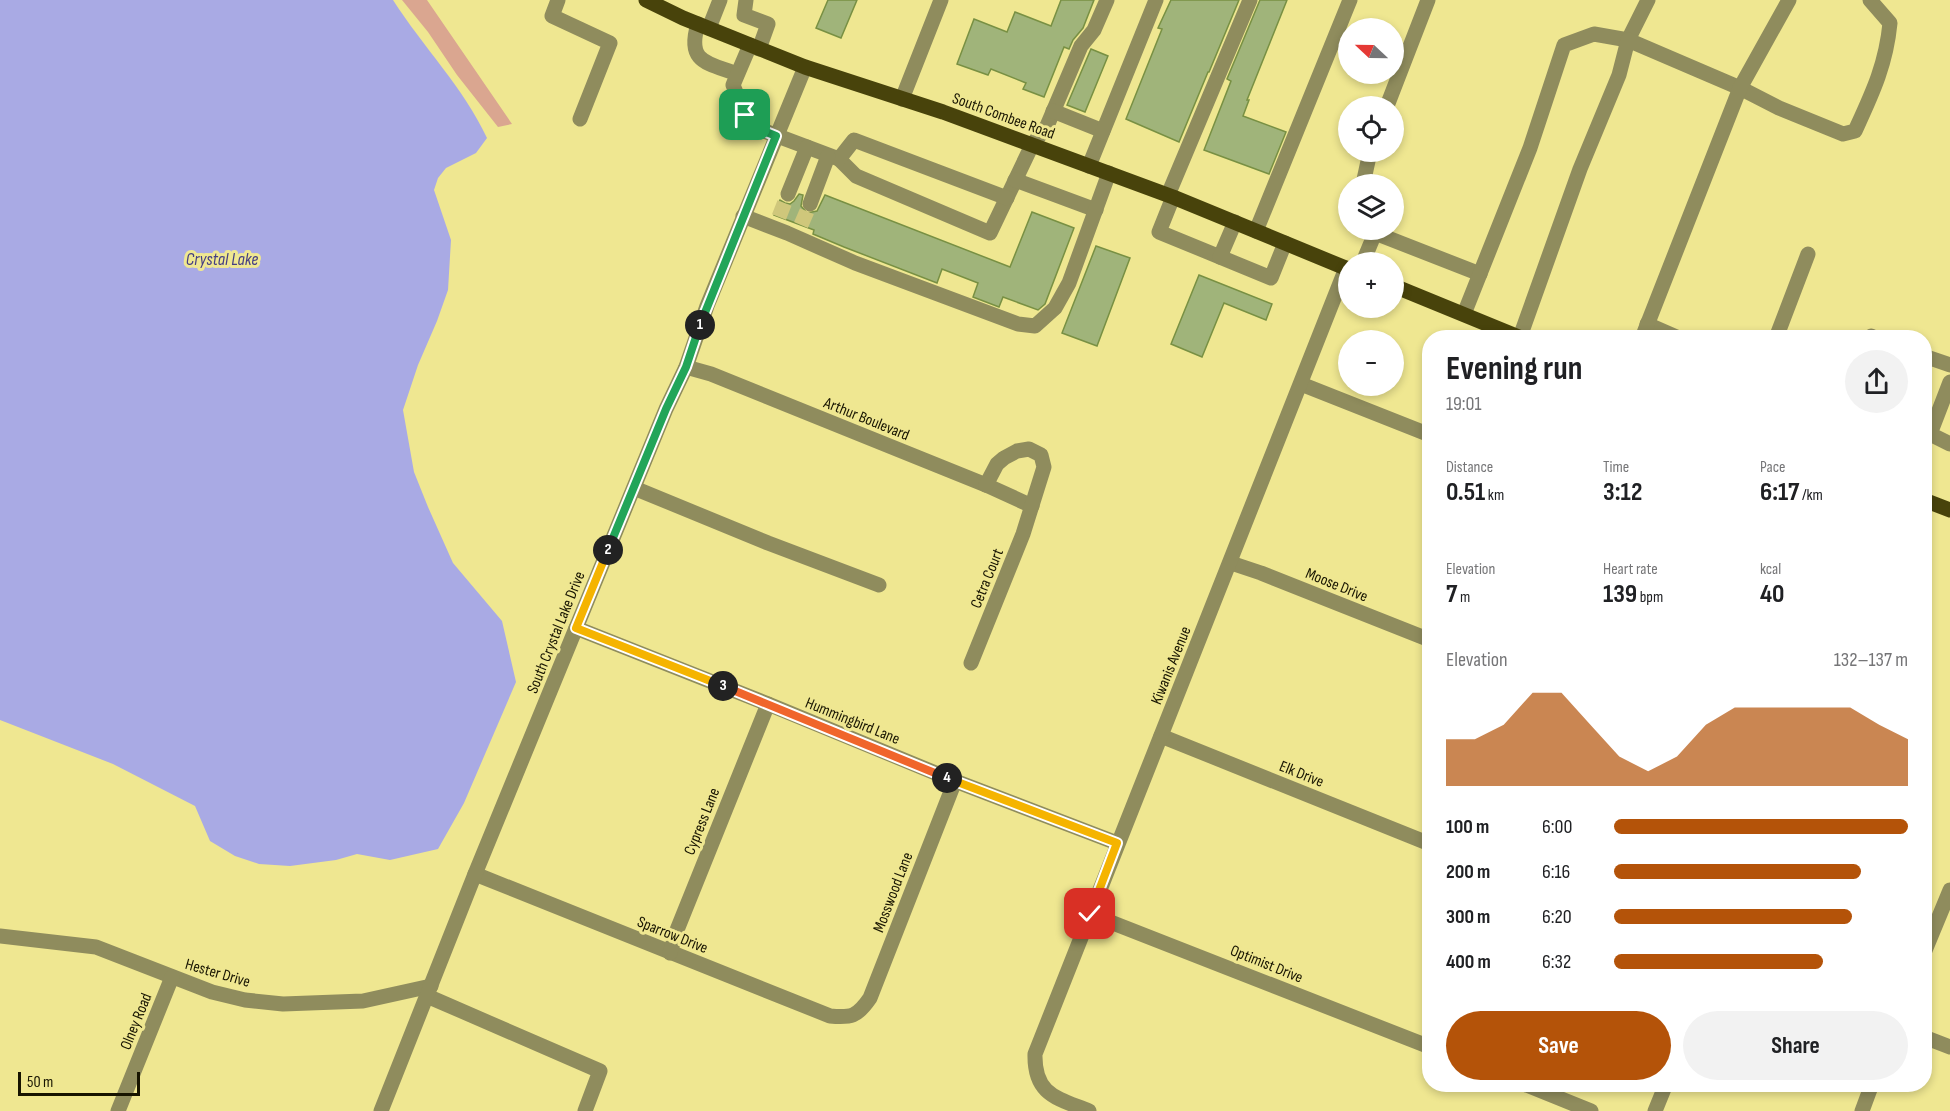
<!DOCTYPE html>
<html lang="en">
<head>
<meta charset="utf-8">
<style>
  :root { --surface:#fff; --page:#f2f2f2; --text:#202124; --muted:#757577; --accent:#b45309 }
  body { margin:0; font-family:"Sofia Sans Condensed",sans-serif; background:var(--page); color:var(--text); height:100vh; display:flex; flex-direction:column; font-size:22px; white-space:nowrap }
  * { box-sizing:border-box; margin:0 }
  p { font-size:20px; color:var(--muted) }
  .icon { flex:none; width:33px; height:33px; fill:none; stroke:currentColor; stroke-width:2; stroke-linecap:round; stroke-linejoin:round }
  .map { position:relative; flex:1; overflow:hidden }
  .sheet { position:absolute; left:1422px; top:330px; width:510px; height:762px; display:flex; flex-direction:column; background:var(--surface); border-radius:24px; box-shadow:0 3px 9px #0003 }
  .sheet>* { flex:none }
  .needle { width:39px; rotate:292deg }
  .fabs { position:absolute; left:1338px; top:18px; display:grid; gap:12px }
  .fabs a { display:grid; place-items:center; width:66px; height:66px; border-radius:50%; background:var(--surface); box-shadow:0 3px 9px #0003; font-size:30px }
  .scale { position:absolute; left:18px; bottom:15px; width:122px; box-sizing:border-box; padding-left:6px; border:3px solid #171400; border-top:0; font-size:16px; line-height:21px; white-space:nowrap; color:#171400; -webkit-text-stroke:4px #efe791; paint-order:stroke }
  .pin { position:absolute; display:grid; place-items:center; width:51px; height:51px; color:#fff; margin:-26px; border-radius:12px; box-shadow:0 3px 9px #0006 }
  .km { position:absolute; width:30px; height:30px; margin:-15px; border-radius:50%; background:#222; color:#fff; font-size:16px; line-height:30px; text-align:center }
  .round { display:grid; place-items:center; flex:none; width:63px; height:63px; border-radius:32px; background:var(--page) }
  .headline { display:flex; align-items:center; justify-content:space-between; height:102px; padding:0 24px }
  h1 { font-size:33px; font-weight:700; line-height:45px }
  .stats { display:grid; grid-template-columns:repeat(3,1fr); gap:9px; height:102px; padding:6px 24px }
  .stats div { display:grid; align-content:center }
  .stats b { font-size:26px; font-weight:700 }
  .stats small { font-size:16px; font-weight:400 }
  .stats p { font-size:16px }
  .chart { height:168px; padding:12px 24px }
  .chart p { display:flex; justify-content:space-between }
  .chart svg { width:100%; height:108px; margin-top:6px; fill:var(--accent); opacity:.7 }
  .primary-button { display:flex; gap:12px; margin-top:auto; padding:12px 24px }
  .primary-button a { flex:1; height:69px; border-radius:36px; background:var(--accent); color:#fff; font-size:24px; font-weight:700; line-height:69px; text-align:center }
  .primary-button a+a { background:var(--page); color:var(--text) }
  ul { padding:0 24px; list-style:none; font-size:20px }
  li { display:grid; grid-template-columns:96px 72px 1fr; align-items:center; height:45px }
  li i { height:15px; border-radius:8px; background:var(--accent) }
  .map>svg:first-child { display:block }
  .green { fill:#daa690 }
  .water { fill:#a9aae4 }
  .building { fill:#a0b47a; stroke:#789043; stroke-width:1.5 }
  .lines { fill:none; stroke-linecap:round; stroke-linejoin:round }
  .minor-tunnel { stroke:#cfc77b; stroke-width:15; stroke-dasharray:15 8; stroke-linecap:butt }
  .minor { stroke:#8f8c5d; stroke-width:15 }
  .major { stroke:#48430b; stroke-width:15 }
  .split-1-casing { stroke:#fff; stroke-width:12 }
  .split-2-casing { stroke:#fff; stroke-width:12 }
  .split-3-casing { stroke:#fff; stroke-width:12 }
  .split-4-casing { stroke:#fff; stroke-width:12 }
  .split-5-casing { stroke:#fff; stroke-width:12 }
  .split-1 { stroke:#22a559; stroke-width:8 }
  .split-2 { stroke:#22a559; stroke-width:8 }
  .split-3 { stroke:#f5b400; stroke-width:8 }
  .split-4 { stroke:#f0652b; stroke-width:8 }
  .split-5 { stroke:#f5b400; stroke-width:8 }
  .labels { text-anchor:middle; stroke-width:6; stroke-linejoin:round; paint-order:stroke }
  .street-label { font-size:16px; fill:#171400; stroke:#efe791 }
  .water-label { font-size:18px; font-style:italic; fill:#443e84; stroke:#efe791 }
</style>
</head>
<body>
<div class="map">
<svg width="1950" height="1111" viewBox="0 0 1950 1111">
  <rect width="100%" height="100%" fill="#efe791"/>
  <path class="green" d="M402 0H427L512 124 498 127 457 75 428 32Z"/>
  <path class="water" d="M0 0H393C423 47 464 88 487 138L476 153 446 168 438 178 434 190 451 240 448 290 437 321 418 365 403 410 414 472 428 507 453 563 502 621 516 682 464 803 438 849 390 860 357 854 336 860 290 866 259 864 235 856 210 841 195 806 113 764 0 720Z"/>
  <g class="building">
    <path d="M828 0H857L841 38 816 28Z"/>
    <path d="M1061 0H1094L1083 28 1073 40 1069 49 1064 47 1044 97 1023 89 1026 83 991 69 988 75 957 64 974 19 1007 32 1015 12 1051 26Z"/>
    <path d="M1171 0H1239L1209 72H1208L1179 142 1126 119 1162 29 1158 28Z"/>
    <path d="M1260 0H1287L1247 100H1249L1243 116 1286 132 1269 174 1204 150 1231 81 1227 79Z"/>
    <path d="M1091 49 1108 56 1085 112 1067 105Z"/>
    <path d="M799 194 803 195 801 206 807 213 817 211 825 195 1010 267 1032 212 1074 228 1045 304 1038 310 1003 297 999 307 973 297 978 283 942 269 937 283 844 247 813 234 814 230 774 215 780 200 785 203 790 204 794 201Z"/>
    <path d="M1096 246 1130 258 1097 346 1062 333Z"/>
    <path d="M1199 275 1272 304 1266 320 1224 303 1202 357 1171 344Z"/>
  </g>
  <g class="lines">
    <g class="minor-tunnel">
      <path d="M779 217 788 194"/>
      <path d="M801 225 810 204"/>
    </g>
    <g class="minor">
      <path d="M558 0 552 16 610 43 580 119"/>
      <path d="M746 0 744 15 768 24 759 49"/>
      <path d="M698 24C686 63 708 63 737 74"/>
      <path d="M709 28 720 0"/>
      <path d="M750 45 733 85 745 115 759 129 839 159 856 176 990 233 1032 145 1047 126 1081 46 1094 30 1107 0"/>
      <path d="M902 99 941 0"/>
      <path d="M1387 106 1428 0"/>
      <path d="M1053 111 1103 131"/>
      <path d="M839 159 854 140 1007 198"/>
      <path d="M1089 166 1156 0"/>
      <path d="M1015 180 1096 210"/>
      <path d="M1363 184 1370 152"/>
      <path d="M788 194 807 147"/>
      <path d="M1168 195 1250 0"/>
      <path d="M1173 197 1159 232 1220 257"/>
      <path d="M810 204 828 156"/>
      <path d="M743 216 787 233 855 263 1018 324 1035 326 1055 308 1069 283 1109 173"/>
      <path d="M1235 222 1220 257 1271 278 1285 243"/>
      <path d="M1256 231 1350 0"/>
      <path d="M1375 233 1480 274"/>
      <path d="M1363 262 1375 233 1373 230"/>
      <path d="M1464 314 1530 148 1564 45 1594 34 1628 40 1648 0"/>
      <path d="M1647 324 1679 338"/>
      <path d="M1520 337 1580 169 1619 75 1628 40 1740 88 1779 108 1843 134 1855 131C1872 94 1886 65 1890 23L1870 0"/>
      <path d="M1642 338 1740 88 1789 0"/>
      <path d="M1776 338 1808 254"/>
      <path d="M1870 338 1871 336 1875 338"/>
      <path d="M1924 356 1950 365"/>
      <path d="M686 367 711 374 986 485 1032 506"/>
      <path d="M1950 382 1930 434 1950 444"/>
      <path d="M1301 384 1430 435"/>
      <path d="M634 488 768 543 879 585"/>
      <path d="M1231 563 1261 573 1430 640"/>
      <path d="M576 628 768 704 955 781 1117 843"/>
      <path d="M971 663 1023 534 1044 467 1041 455 1029 449 1017 451 1004 458 997 464 986 485"/>
      <path d="M1161 736 1430 844"/>
      <path d="M475 874 830 1016C851 1018 857 1017 870 998L955 781"/>
      <path d="M1090 914 1430 1047"/>
      <path d="M0 936 96 947 212 992 245 1000 283 1004 363 1001 431 986"/>
      <path d="M670 953 677 930 768 704"/>
      <path d="M1924 953 1950 890"/>
      <path d="M427 996 600 1071 585 1111"/>
      <path d="M1924 1037 1950 1047"/>
      <path d="M1524 1084 1591 1111"/>
      <path d="M118 1111 172 977"/>
      <path d="M381 1111 475 874 666 409 686 367 707 306 805 67"/>
      <path d="M1089 1111C1057 1098 1034 1095 1035 1054 1138 792 1243 530 1346 268"/>
      <path d="M1655 1111 1666 1084"/>
      <path d="M1862 1111 1872 1084"/>
    </g>
    <g class="major">
      <path d="M646 0 683 18 805 67 943 112 1173 197 1348 269"/>
      <path d="M1394 286 1521 338"/>
      <path d="M1924 500 1950 510"/>
    </g>
  </g>
  <g class="lines">
    <g class="split-1-casing">
      <path id="split-1" d="M700 325 776 136 759 129 745 115"/>
    </g>
    <g class="split-2-casing">
      <path id="split-2" d="M608 550 666 409 686 367 700 325"/>
    </g>
    <g class="split-3-casing">
      <path id="split-3" d="M608 550 576 628 723 686"/>
    </g>
    <g class="split-4-casing">
      <path id="split-4" d="M723 686 947 778"/>
    </g>
    <g class="split-5-casing">
      <path id="split-5" d="M947 778 1117 843 1090 914"/>
    </g>
    <use href="#split-1" class="split-1"/>
    <use href="#split-2" class="split-2"/>
    <use href="#split-3" class="split-3"/>
    <use href="#split-4" class="split-4"/>
    <use href="#split-5" class="split-5"/>
  </g>
  <g class="labels">
    <g class="street-label">
      <text transform="translate(1004 115) rotate(20)" y="6">South Combee Road</text>
      <text transform="translate(867 418) rotate(22)" y="6">Arthur Boulevard</text>
      <text transform="translate(986 578) rotate(-68)" y="6">Cetra Court</text>
      <text transform="translate(1337 584) rotate(22)" y="6">Moose Drive</text>
      <text transform="translate(555 632) rotate(-68)" y="6">South Crystal Lake Drive</text>
      <text transform="translate(1170 665) rotate(-68)" y="6">Kiwanis Avenue</text>
      <text transform="translate(853 720) rotate(22)" y="6">Hummingbird Lane</text>
      <text transform="translate(1302 773) rotate(22)" y="6">Elk Drive</text>
      <text transform="translate(701 821) rotate(-68)" y="6">Cypress Lane</text>
      <text transform="translate(892 892) rotate(-69)" y="6">Mosswood Lane</text>
      <text transform="translate(673 934) rotate(22)" y="6">Sparrow Drive</text>
      <text transform="translate(1267 963) rotate(22)" y="6">Optimist Drive</text>
      <text transform="translate(218 972) rotate(16)" y="6">Hester Drive</text>
      <text transform="translate(135 1021) rotate(-68)" y="6">Olney Road</text>
    </g>
    <g class="water-label">
      <text x="222" y="265">Crystal Lake</text>
    </g>
  </g>
</svg>
<div class="fabs">
<a><svg class="needle" viewBox="-14 -14 28 28"><path d="M0-13l5 13h-10z" fill="#e53935"/><path d="M0 13l5-13h-10z" fill="#757577"/></svg></a>
<a><svg class="icon" aria-label="locate" viewBox="0 0 24 24"><circle cx="12" cy="12" r="6"/><path d="M12 2v4M12 18v4M2 12h4M18 12h4"/></svg></a>
<a><svg class="icon" aria-label="layers" viewBox="0 0 24 24"><path d="M12 4l9 5-9 5-9-5zM3 14l9 5 9-5"/></svg></a>
<a>+</a>
<a>−</a>
</div>
<div class="scale">50 m</div>
<div class="pin" style="left:745px;top:115px;background:#1e9e55"><svg class="icon" aria-label="arrive" viewBox="0 0 24 24"><path d="M6 21V4h12l-3 4 3 4H6"/></svg></div>
<div class="pin" style="left:1090px;top:914px;background:#d93025"><svg class="icon" aria-label="check" viewBox="0 0 24 24"><path d="M5 12l5 5 9-10"/></svg></div>
<b class="km" style="left:700px;top:325px">1</b>
<b class="km" style="left:608px;top:550px">2</b>
<b class="km" style="left:723px;top:686px">3</b>
<b class="km" style="left:947px;top:778px">4</b>
<section class="sheet">
<div class="headline"><div><h1>Evening run</h1><p>19:01</p></div><a class="round"><svg class="icon" aria-label="share" viewBox="0 0 24 24"><path d="M12 15V3M7 8l5-5 5 5M5 13v7h14v-7"/></svg></a></div>
<div class="stats">
<div><p>Distance</p><b>0.51<small> km</small></b></div>
<div><p>Time</p><b>3:12</b></div>
<div><p>Pace</p><b>6:17<small> /km</small></b></div>
</div>
<div class="stats">
<div><p>Elevation</p><b>7<small> m</small></b></div>
<div><p>Heart rate</p><b>139<small> bpm</small></b></div>
<div><p>kcal</p><b>40</b></div>
</div>
<div class="chart"><p><span>Elevation</span>132–137 m</p>
<svg viewBox="0 0 160 44" preserveAspectRatio="none"><path d="M0 44V25L10 25L20 19L30 6L40 6L50 19L60 32L70 38L80 32L90 19L100 12L110 12L120 12L130 12L140 12L150 19L160 25V44z"/></svg>
</div>
<ul>
<li><b>100 m</b>6:00<i style="width:100%"></i></li>
<li><b>200 m</b>6:16<i style="width:84%"></i></li>
<li><b>300 m</b>6:20<i style="width:81%"></i></li>
<li><b>400 m</b>6:32<i style="width:71%"></i></li>
</ul>
<div class="primary-button"><a>Save</a><a>Share</a></div>
</section>
</div>
</body>
</html>
